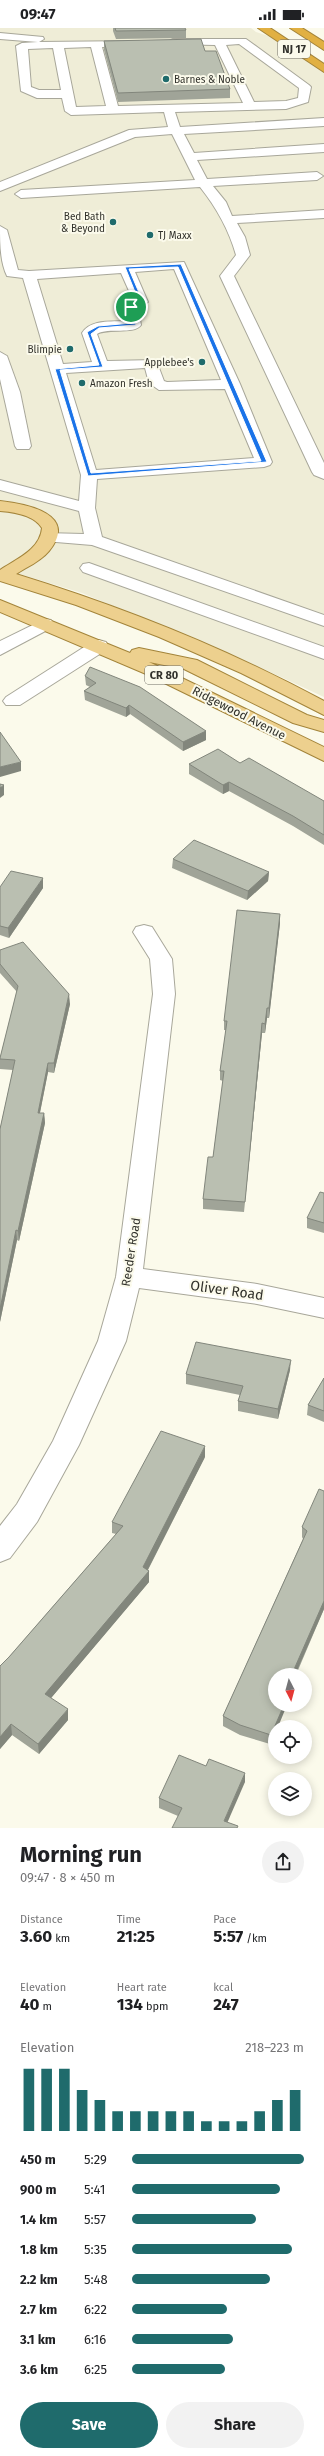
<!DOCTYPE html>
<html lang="en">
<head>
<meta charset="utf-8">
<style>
  :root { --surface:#fff; --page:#f2f2f2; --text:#202124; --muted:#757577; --accent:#1f6b6c }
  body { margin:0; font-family:"Fira Sans",sans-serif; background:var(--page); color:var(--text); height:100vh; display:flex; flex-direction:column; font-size:15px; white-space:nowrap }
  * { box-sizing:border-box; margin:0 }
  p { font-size:13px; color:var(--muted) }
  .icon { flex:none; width:22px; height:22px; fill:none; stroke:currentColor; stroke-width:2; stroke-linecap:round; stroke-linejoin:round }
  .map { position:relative; height:1800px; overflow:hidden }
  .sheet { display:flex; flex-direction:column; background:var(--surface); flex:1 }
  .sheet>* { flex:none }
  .needle { width:26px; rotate:174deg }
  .controls { position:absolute; left:268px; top:1640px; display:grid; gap:8px }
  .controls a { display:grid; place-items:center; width:44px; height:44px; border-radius:50%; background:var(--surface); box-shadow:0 2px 10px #0003; font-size:20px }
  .pin { position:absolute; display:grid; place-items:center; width:34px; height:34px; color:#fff; margin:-17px; border:2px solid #fff; border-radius:50%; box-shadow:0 1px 4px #0007 }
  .round { display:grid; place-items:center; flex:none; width:42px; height:42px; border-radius:21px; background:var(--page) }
  .headline { display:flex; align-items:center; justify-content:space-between; height:68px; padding:0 20px }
  h1 { font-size:22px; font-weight:700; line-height:30px }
  .figures { display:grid; grid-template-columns:repeat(3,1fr); gap:6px; height:68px; padding:4px 20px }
  .figures div { display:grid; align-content:center }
  .figures b { font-size:17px; font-weight:700 }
  .figures small { font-size:11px; font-weight:400 }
  .figures p { font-size:11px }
  .chart { height:112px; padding:8px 20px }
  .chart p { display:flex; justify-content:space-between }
  .chart svg { width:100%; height:72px; margin-top:4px; stroke:var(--accent); stroke-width:6 }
  .button { display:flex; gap:8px; margin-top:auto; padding:8px 20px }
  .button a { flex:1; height:46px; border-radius:24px; background:var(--accent); color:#fff; font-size:16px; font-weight:700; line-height:46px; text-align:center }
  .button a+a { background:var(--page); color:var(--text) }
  ul { padding:0 20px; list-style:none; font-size:13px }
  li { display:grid; grid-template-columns:64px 48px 1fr; align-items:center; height:30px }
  li i { height:10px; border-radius:5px; background:var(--accent) }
  .status { display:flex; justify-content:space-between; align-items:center; height:28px; padding:0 20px; background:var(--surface); direction:ltr }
  .status svg { height:11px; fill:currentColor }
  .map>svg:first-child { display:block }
  .built { fill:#efedd7 }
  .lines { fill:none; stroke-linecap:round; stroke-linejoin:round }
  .minor-casing { stroke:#a8a79a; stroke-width:2 }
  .major-casing { stroke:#a3843a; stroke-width:2 }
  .highway-casing { stroke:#a3843a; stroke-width:2 }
  .minor { fill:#fff; fill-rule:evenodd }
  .major { fill:#edd08e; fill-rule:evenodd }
  .highway { fill:#e1b042; fill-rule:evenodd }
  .wall { fill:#a0a498 }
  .shaded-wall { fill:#82867c }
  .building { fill:#babfb1; stroke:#82867c }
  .route { fill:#1a73e8; stroke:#fff; fill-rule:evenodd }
  .poi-dot { fill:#1f6b6c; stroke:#fbfaeb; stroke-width:1.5 }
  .labels { text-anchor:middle; stroke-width:4; stroke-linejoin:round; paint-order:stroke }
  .far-poi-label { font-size:10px; fill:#31312b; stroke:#fbfaeb; text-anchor:start }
  .shield { fill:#fbfaeb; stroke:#6e6d65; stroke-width:1 }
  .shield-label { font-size:11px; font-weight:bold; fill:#31312b }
  .street-label { font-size:12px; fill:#31312b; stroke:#fbfaeb }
  .near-street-label { font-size:14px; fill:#31312b; stroke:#fbfaeb }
</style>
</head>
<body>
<div class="status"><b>09:47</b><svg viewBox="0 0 49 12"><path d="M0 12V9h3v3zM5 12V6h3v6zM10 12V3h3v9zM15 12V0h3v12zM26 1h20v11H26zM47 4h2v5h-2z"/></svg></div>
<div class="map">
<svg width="324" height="1800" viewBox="0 0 324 1800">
  <rect width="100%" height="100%" fill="#fbfaeb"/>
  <path class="built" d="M0 0H251L256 4 297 17 324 36V669L281 649 82 565 0 540Z"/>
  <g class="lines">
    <g class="minor-casing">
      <g id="minor">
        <path d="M0 5 43 9 44 11 39 14 139 13 141 15 135 18 102 19 118 78 243 75 215 17 169 16 167 14 173 11H246L309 57 311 59 308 74 286 81 175 84 180 99 324 90V98L184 106 194 125 324 116V124L197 132 207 151 317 144 323 148 317 152 213 158 226 174 232 188 324 182V190L237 195 245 209 250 227 234 248 324 435V451L314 447 312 444 220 248 236 227C229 202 216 179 200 159L21 170 15 166 21 162 195 152 172 106 135 109 0 163V154L129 102 168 99 164 84 71 87 65 83 62 70H37L21 63 16 18 22 15 38 14 0 11ZM239 16 299 60 298 70 286 73 254 74 226 17ZM91 19 106 78 76 79 64 20ZM53 20 61 62H39L31 59 28 21Z"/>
        <path d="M0 198 7 202 18 242 29 243 184 234 240 356 272 434 270 437 264 439 97 451 95 480 102 509 324 587V598L92 517 44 513 41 509 44 505 84 506 79 483 0 462V452L79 473 81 447 23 250 7 248C0 234 0 214 0 198ZM174 241 221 352 167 354 164 353 156 332 107 333 97 306C108 299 134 307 141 297L138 281 148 274 135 244ZM121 245 133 272 124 279 126 293C111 294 91 291 82 305L92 334 63 336 37 251ZM145 340 149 355 159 362 225 361 254 430 96 442 66 345Z"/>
        <path d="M0 324 7 328 20 364 31 418 29 421H17L15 418 0 351Z"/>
        <path d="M89 535 324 619V631L83 544 80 540 83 536Z"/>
        <path d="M45 591 51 592 54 596 51 600 0 627V613Z"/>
        <path d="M99 612 106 614 108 618 106 622 20 677H6L3 673 6 669 92 614Z"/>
        <path d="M144 897 152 899 172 931 175 966 143 1241 257 1256 324 1270V1290L257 1276 139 1260 126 1313 79 1417 37 1494 10 1530 0 1534V1498L17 1476 53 1413 98 1313 116 1249 153 966 150 931 133 904 136 899Z"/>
      </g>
    </g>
    <g class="major-casing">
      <g id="major">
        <path d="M0 473C27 476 79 486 49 523 41 533 27 539 16 546 123 579 226 620 324 673V687L241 645 159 609 76 577 0 553V542C16 531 40 522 42 500 34 487 14 484 0 483Z"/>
        <path d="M0 572 130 625 132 622 139 620 197 632 307 687 324 692V704L293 695 184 641 149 634 324 719V733L146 646 0 584Z"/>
      </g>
    </g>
    <g class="highway-casing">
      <g id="highway">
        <path d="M258 0H270L324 36V44Z"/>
        <path d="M290 0H302L324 14V22Z"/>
      </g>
    </g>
    <use href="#minor" class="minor"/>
    <use href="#major" class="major"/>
    <use href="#highway" class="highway"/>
  </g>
  <g class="wall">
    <path d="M113 0H185L186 2V10L116 11 113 3Z"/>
    <path d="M104 13 205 23 230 61V70L118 74 104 22Z"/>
    <path d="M85 648 206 703V712L183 723 130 686 126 689 85 672 84 663 90 659 86 657Z"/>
    <path d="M240 735 324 773V817L293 798 229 763 223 766 189 746V736Z"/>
    <path d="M173 831 269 844 268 853 247 872 172 840Z"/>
    <path d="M0 859 43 860 9 910 0 907Z"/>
    <path d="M280 886V895L269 990H267L265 1005H262L244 1184 203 1181V1171L213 1129 223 1053 220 1052V1043L226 1002H224V993Z"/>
    <path d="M0 922 70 976 54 1045 48 1044 40 1085H44L45 1095 19 1213 17 1212 0 1294V1101L13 1042 0 1041V1030L17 964 0 945Z"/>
    <path d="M324 1165V1205L307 1200V1190Z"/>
    <path d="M290 1342 278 1391 238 1383V1373L240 1367 186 1356V1346Z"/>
    <path d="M324 1350V1394L307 1387 308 1377Z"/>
    <path d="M205 1429 148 1542 149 1543V1554L51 1670 68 1692 39 1726 12 1707 0 1721 9 1629 116 1506 112 1505V1494Z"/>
    <path d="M324 1463V1581L296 1647 270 1716 240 1707 223 1698V1688L303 1511 302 1509V1499Z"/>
    <path d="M206 1738 245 1754 178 1788 159 1780V1770Z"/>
  </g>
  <g class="shaded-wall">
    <path d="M129 677 130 686 126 689V680Z"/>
    <path d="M206 703V712L183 723V714Z"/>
    <path d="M21 734V743L0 749V739Z"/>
    <path d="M229 754V763L223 766V757Z"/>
    <path d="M4 757V767L0 770V760Z"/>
    <path d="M269 844 268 853 247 872 248 863Z"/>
    <path d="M43 850V860L9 910 8 900Z"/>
    <path d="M280 886V895L269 990V980Z"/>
    <path d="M69 966 70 976 54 1045V1035Z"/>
    <path d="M267 980V990L265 1005V996Z"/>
    <path d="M262 995V1005L244 1184 245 1174Z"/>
    <path d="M48 1035V1044L38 1094V1085Z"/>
    <path d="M44 1085 45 1095 19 1213 18 1203Z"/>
    <path d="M16 1202 17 1212 0 1294V1281Z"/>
    <path d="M291 1332 290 1342 278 1391V1381Z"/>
    <path d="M205 1418V1429L145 1547 149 1543V1554L46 1676 45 1666 143 1539Z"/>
    <path d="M324 1573V1581L295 1647 292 1646Z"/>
    <path d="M284 1677H287L278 1699H275V1705L270 1716 271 1707Z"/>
    <path d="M68 1681V1692L39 1726 38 1716Z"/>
    <path d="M11 1696 12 1707 0 1721V1709Z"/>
    <path d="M245 1745V1754L225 1800 224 1793Z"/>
  </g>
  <g class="building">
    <path d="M115 0H185L186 2 116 3Z"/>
    <path d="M201 11 205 23H216L230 61 118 65 104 13Z"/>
    <path d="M90 639 140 659 206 703 183 714 129 677 126 680 84 663 96 655 85 648Z"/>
    <path d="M0 704 21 734 0 739Z"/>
    <path d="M218 721 240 735 249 730 324 773V807L293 788 229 754 223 757 189 736Z"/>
    <path d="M0 756 4 757 0 760Z"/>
    <path d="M194 812 269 844 248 863 173 831Z"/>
    <path d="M11 843 43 850 8 900 0 898V859Z"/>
    <path d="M237 882 280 886 269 980H267L265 996 262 995 245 1174 203 1171 208 1129H213L224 1043H220L227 993H224Z"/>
    <path d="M23 914 69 966 54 1035H48L38 1085H44L18 1203 16 1202 0 1281V1101L15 1032 0 1031V1030L18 958 0 936V922Z"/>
    <path d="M320 1164 324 1165V1195L307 1190Z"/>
    <path d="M196 1314 291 1332 278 1381 238 1373 243 1358 186 1346Z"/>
    <path d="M324 1350V1383L308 1377Z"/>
    <path d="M161 1403 205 1418 143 1539 149 1543 45 1666 68 1681 38 1716 11 1696 0 1709V1638L9 1629 123 1498 112 1494Z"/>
    <path d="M319 1461 324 1463V1573L292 1646 297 1647H275V1677H284L271 1707 240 1697 223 1688 307 1503 302 1499Z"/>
    <path d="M179 1727 206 1738 209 1731 245 1745 224 1793 238 1798 237 1800H172L182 1780 159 1770Z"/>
  </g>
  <path class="route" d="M181 236 267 434 88 448 55 341 99 337 87 304 98 298 132 295 129 279 139 274 125 239ZM178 239 261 433 91 445 60 342 103 339 91 306 99 300 136 297 133 280 143 274 129 241Z"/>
  <g class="poi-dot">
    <circle cx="166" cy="51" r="4"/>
    <circle cx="113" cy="194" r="4"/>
    <circle cx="150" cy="207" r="4"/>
    <circle cx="70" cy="321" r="4"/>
    <circle cx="202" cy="334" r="4"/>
    <circle cx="82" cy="355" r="4"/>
  </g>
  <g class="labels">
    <g class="far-poi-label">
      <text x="174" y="55">Barnes &amp; Noble</text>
      <text x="105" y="192" text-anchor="end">Bed Bath<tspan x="105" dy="12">&amp; Beyond</tspan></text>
      <text x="158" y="211">TJ Maxx</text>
      <text x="62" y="325" text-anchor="end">Blimpie</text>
      <text x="194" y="338" text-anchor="end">Applebee's</text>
      <text x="90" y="359">Amazon Fresh</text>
    </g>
    <g class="shield">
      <rect x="278" y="12" width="32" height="18" rx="3"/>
      <rect x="145" y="638" width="38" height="18" rx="3"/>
    </g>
    <g class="shield-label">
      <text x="294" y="25">NJ 17</text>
      <text x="164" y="651">CR 80</text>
    </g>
    <g class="street-label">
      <text transform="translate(239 685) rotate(27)" y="4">Ridgewood Avenue</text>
      <text transform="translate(131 1224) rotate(-81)" y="4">Reeder Road</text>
    </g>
    <g class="near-street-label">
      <text transform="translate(227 1262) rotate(8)" y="5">Oliver Road</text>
    </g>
  </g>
</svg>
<div class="controls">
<a><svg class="needle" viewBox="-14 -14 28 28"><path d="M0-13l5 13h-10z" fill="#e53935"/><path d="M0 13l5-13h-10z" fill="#757577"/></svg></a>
<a><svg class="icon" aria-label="locate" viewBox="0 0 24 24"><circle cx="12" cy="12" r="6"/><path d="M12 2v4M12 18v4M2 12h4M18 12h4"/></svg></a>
<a><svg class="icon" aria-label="layers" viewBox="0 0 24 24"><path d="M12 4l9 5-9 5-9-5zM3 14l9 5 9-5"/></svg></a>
</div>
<div class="pin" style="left:131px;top:279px;background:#1e9e55"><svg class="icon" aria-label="arrive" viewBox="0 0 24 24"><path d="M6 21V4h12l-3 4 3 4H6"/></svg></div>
</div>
<section class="sheet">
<div class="headline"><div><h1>Morning run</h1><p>09:47 · 8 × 450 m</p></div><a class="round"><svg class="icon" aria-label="share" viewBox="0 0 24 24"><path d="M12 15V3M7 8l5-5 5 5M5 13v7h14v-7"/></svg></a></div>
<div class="figures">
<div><p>Distance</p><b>3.60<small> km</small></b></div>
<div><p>Time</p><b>21:25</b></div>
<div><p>Pace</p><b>5:57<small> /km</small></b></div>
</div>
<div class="figures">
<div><p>Elevation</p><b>40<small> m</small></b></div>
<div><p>Heart rate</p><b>134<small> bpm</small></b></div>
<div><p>kcal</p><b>247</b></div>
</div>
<div class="chart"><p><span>Elevation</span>218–223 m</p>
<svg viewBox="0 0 160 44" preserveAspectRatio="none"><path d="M5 44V6M15 44V6M25 44V6M35 44V19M45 44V25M55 44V32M65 44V32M75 44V32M85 44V32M95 44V32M105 44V38M115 44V38M125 44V38M135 44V32M145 44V25M155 44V19"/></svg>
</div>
<ul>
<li><b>450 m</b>5:29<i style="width:100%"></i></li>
<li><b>900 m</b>5:41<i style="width:86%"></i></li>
<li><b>1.4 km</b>5:57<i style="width:72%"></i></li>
<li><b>1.8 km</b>5:35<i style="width:93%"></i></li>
<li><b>2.2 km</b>5:48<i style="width:80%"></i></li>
<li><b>2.7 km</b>6:22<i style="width:55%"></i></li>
<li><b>3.1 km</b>6:16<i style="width:59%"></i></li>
<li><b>3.6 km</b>6:25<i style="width:54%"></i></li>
</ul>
<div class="button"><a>Save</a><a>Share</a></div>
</section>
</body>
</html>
